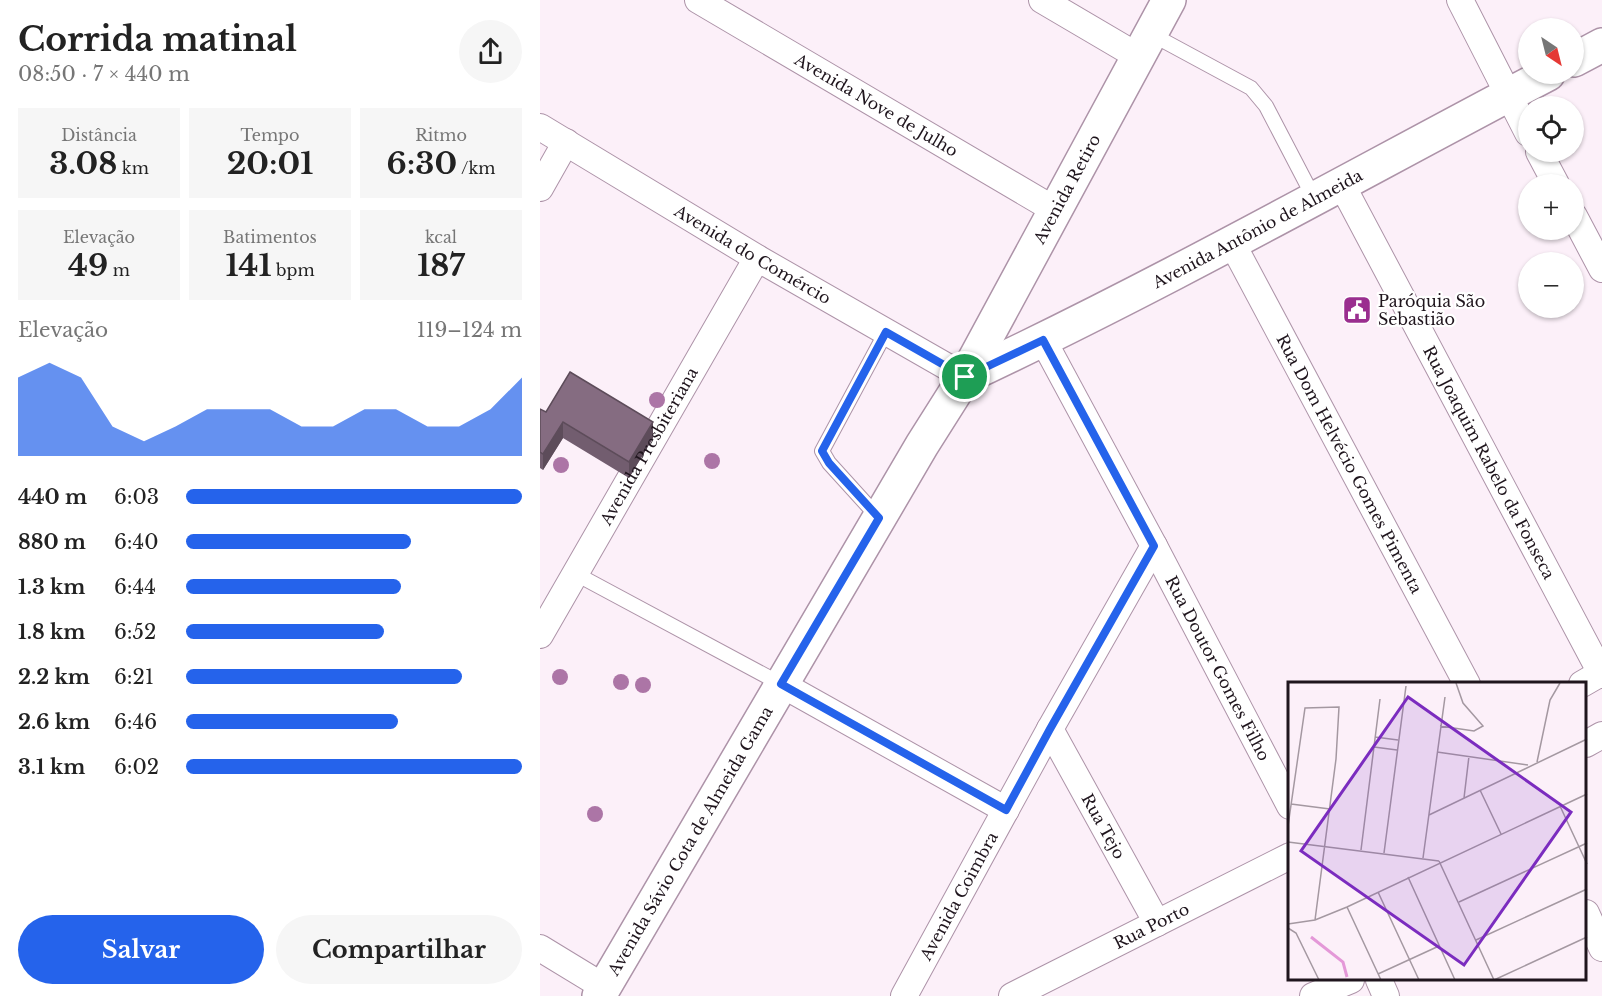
<!DOCTYPE html>
<html lang="pt">
<head>
<meta charset="utf-8">
<style>
  :root { --surface:#fff; --page:#f6f6f6; --text:#222; --muted:#767676; --accent:#2563eb }
  body { margin:0; font-family:"Libre Baskerville",serif; background:var(--page); color:var(--text); height:100vh; display:flex; flex-direction:column; font-size:22px; white-space:nowrap }
  * { box-sizing:border-box; margin:0 }
  p { font-size:20px; color:var(--muted) }
  .icon { flex:none; width:33px; height:33px; fill:none; stroke:currentColor; stroke-width:2; stroke-linecap:round; stroke-linejoin:round }
  .map { position:relative; flex:1; overflow:hidden }
  .side { display:flex; flex-direction:column; background:var(--surface); width:540px }
  .side>* { flex:none }
  .needle { width:39px; rotate:145deg }
  .buttons { position:absolute; left:978px; top:18px; display:grid; gap:12px }
  .buttons a { display:grid; place-items:center; width:66px; height:66px; border-radius:50%; background:var(--surface); box-shadow:0 2px 4px #0004; font-size:30px }
  .pin { position:absolute; display:grid; place-items:center; width:51px; height:51px; color:#fff; margin:-26px; border:3px solid #fff; border-radius:50%; box-shadow:0 2px 6px #0007 }
  .round { display:grid; place-items:center; flex:none; width:63px; height:63px; border-radius:32px; background:var(--page) }
  .headline { display:flex; align-items:center; justify-content:space-between; height:102px; padding:0 18px }
  h1 { font-size:33px; font-weight:800; line-height:45px }
  .stats { display:grid; grid-template-columns:repeat(3,1fr); gap:9px; height:102px; padding:6px 18px }
  .stats div { display:grid; align-content:center; border-radius:0px; background:var(--page); text-align:center }
  .stats b { font-size:30px; font-weight:800 }
  .stats small { font-size:16px; font-weight:400 }
  .stats p { font-size:16px }
  .chart { height:168px; padding:12px 18px }
  .chart p { display:flex; justify-content:space-between }
  .chart svg { width:100%; height:108px; margin-top:6px; fill:var(--accent); opacity:.7 }
  .action { display:flex; gap:12px; margin-top:auto; padding:12px 18px }
  .action a { flex:1; height:69px; border-radius:36px; background:var(--accent); color:#fff; font-size:24px; font-weight:800; line-height:69px; text-align:center }
  .action a+a { background:var(--page); color:var(--text) }
  ul { padding:0 18px; list-style:none; font-size:20px }
  li { display:grid; grid-template-columns:96px 72px 1fr; align-items:center; height:45px }
  li i { height:15px; border-radius:8px; background:var(--accent) }
  main { display:flex; flex:1; min-height:0 }
  .map>svg:first-child { display:block }
  .lines { fill:none; stroke-linecap:round; stroke-linejoin:round }
  .lane-casing { stroke:#ad93a8; stroke-width:16 }
  .street-casing { stroke:#ad93a8; stroke-width:28 }
  .secondary-casing { stroke:#ad93a8; stroke-width:36 }
  .lane { stroke:#fff; stroke-width:14 }
  .street { stroke:#fff; stroke-width:26 }
  .secondary { stroke:#fff; stroke-width:33 }
  .tree { fill:#ac75a6 }
  .wall { fill:#725d6f }
  .shaded-wall { fill:#5d4c5a }
  .building { fill:#856c81; stroke:#5d4c5a; stroke-width:1.5 }
  .route-casing { stroke:#fff; stroke-width:12 }
  .route { stroke:#2563eb; stroke-width:8 }
  .labels { text-anchor:middle; stroke-width:4.5; stroke-linejoin:round; paint-order:stroke }
  .street-label { font-size:16px; fill:#1f151d; stroke:#fff }
  .poi-label { font-size:16px; fill:#1f151d; stroke:#fff; text-anchor:start }
  .inset-river { fill:none; stroke:#e498d8; stroke-width:3 }
  .inset-road { fill:none; stroke:#a498a1; stroke-width:1.5 }
  .view { fill:#7b2cbf; fill-opacity:0.15; stroke:#7b2cbf; stroke-width:3 }
  .inset-edge { fill:none; stroke:#1f151d; stroke-width:3 }
</style>
</head>
<body>
<main>
<section class="side">
<div class="headline"><div><h1>Corrida matinal</h1><p>08:50 · 7 × 440 m</p></div><a class="round"><svg class="icon" aria-label="share" viewBox="0 0 24 24"><path d="M12 15V3M7 8l5-5 5 5M5 13v7h14v-7"/></svg></a></div>
<div class="stats">
<div><p>Distância</p><b>3.08<small> km</small></b></div>
<div><p>Tempo</p><b>20:01</b></div>
<div><p>Ritmo</p><b>6:30<small> /km</small></b></div>
</div>
<div class="stats">
<div><p>Elevação</p><b>49<small> m</small></b></div>
<div><p>Batimentos</p><b>141<small> bpm</small></b></div>
<div><p>kcal</p><b>187</b></div>
</div>
<div class="chart"><p><span>Elevação</span>119–124 m</p>
<svg viewBox="0 0 160 44" preserveAspectRatio="none"><path d="M0 44V12L10 6L20 12L30 32L40 38L50 32L60 25L70 25L80 25L90 32L100 32L110 25L120 25L130 32L140 32L150 25L160 12V44z"/></svg>
</div>
<ul>
<li><b>440 m</b>6:03<i style="width:100%"></i></li>
<li><b>880 m</b>6:40<i style="width:67%"></i></li>
<li><b>1.3 km</b>6:44<i style="width:64%"></i></li>
<li><b>1.8 km</b>6:52<i style="width:59%"></i></li>
<li><b>2.2 km</b>6:21<i style="width:82%"></i></li>
<li><b>2.6 km</b>6:46<i style="width:63%"></i></li>
<li><b>3.1 km</b>6:02<i style="width:100%"></i></li>
</ul>
<div class="action"><a>Salvar</a><a>Compartilhar</a></div>
</section>
<div class="map">
<svg width="1062" height="996" viewBox="0 0 1062 996">
  <rect width="100%" height="100%" fill="#fcf0f9"/>
  <g class="lines">
    <g class="lane-casing">
      <g id="lane">
        <path d="M611 34 711 88 726 106 774 198"/>
        <path d="M338 517 289 463 282 451 346 332"/>
        <path d="M36 574 241 684"/>
      </g>
    </g>
    <g class="street-casing">
      <g id="street">
        <path id="s1" d="M158 0 515 210"/>
        <path d="M502 0 599 57"/>
        <path d="M920 0 988 133"/>
        <path id="s2" d="M0 127 217 258 425 377"/>
        <path d="M999 152 1016 184"/>
        <path id="s3" d="M802 185 1062 675"/>
        <path d="M0 188 26 142"/>
        <path d="M1034 216 1062 269"/>
        <path id="s4" d="M692 243 927 684"/>
        <path id="s5" d="M503 340 614 546 750 806"/>
        <path id="s6" d="M0 635 217 258"/>
        <path d="M241 684 466 810"/>
        <path d="M1042 684 1061 673"/>
        <path id="s7" d="M510 729 617 923"/>
        <path d="M1046 744 1062 735"/>
        <path d="M1046 913 1062 948"/>
        <path d="M0 948 64 987"/>
        <path d="M839 980 846 996"/>
        <path id="s8" d="M364 996 510 729 614 546"/>
        <path id="s9" d="M472 996 750 856"/>
        <path d="M773 996 811 980"/>
      </g>
    </g>
    <g class="secondary-casing">
      <g id="secondary">
        <path d="M1034 60 1062 45"/>
        <path id="s10" d="M425 377C623 284 814 176 1008 74"/>
        <path id="s11" d="M59 996 382 445 425 377 629 0"/>
      </g>
    </g>
    <use href="#lane" class="lane"/>
    <use href="#street" class="street"/>
    <use href="#secondary" class="secondary"/>
  </g>
  <g class="tree">
    <circle cx="117" cy="400" r="8"/>
    <circle cx="172" cy="461" r="8"/>
    <circle cx="21" cy="465" r="8"/>
    <circle cx="20" cy="677" r="8"/>
    <circle cx="81" cy="682" r="8"/>
    <circle cx="103" cy="685" r="8"/>
    <circle cx="55" cy="814" r="8"/>
  </g>
  <path class="wall" d="M0 409 6 412 113 438 89 478 23 438 3 470 0 468Z"/>
  <g class="shaded-wall">
    <path d="M23 422V438L3 470V454Z"/>
    <path d="M113 422V438L89 478V462Z"/>
  </g>
  <path class="building" d="M30 372 113 422 89 462 23 422 3 454 0 452V409L6 412Z"/>
  <g class="lines">
    <g class="route-casing">
      <path id="route" d="M346 332 425 377 503 340 614 546 510 729 466 810 241 684 339 518 289 463 282 451Z"/>
    </g>
    <use href="#route" class="route"/>
  </g>
  <defs>
    <g id="civic-square" transform="scale(1.5)"><rect x="-9" y="-9" width="18" height="18" rx="4" fill="#9a2e8f" stroke="#fff"/><path d="M-.6-6.5H3V-4.5H.6V-3L4-1V1h2V6H-6V1h2V-1L-.6-3ZM-1.2 2.5V6h2.4V2.5Z" fill="#fff"/></g>
  </defs>
  <g fill-rule="evenodd">
    <use href="#civic-square" x="817" y="310"/>
  </g>
  <g class="labels">
    <g class="street-label">
      <text dy="6" stroke="none"><textPath href="#s1" startOffset="207">Avenida Nove de Julho</textPath></text>
      <text dy="6" stroke="none"><textPath href="#s11" startOffset="933">Avenida Retiro</textPath></text>
      <text dy="6" stroke="none"><textPath href="#s10" startOffset="328">Avenida Antônio de Almeida</textPath></text>
      <text dy="6" stroke="none"><textPath href="#s2" startOffset="248">Avenida do Comércio</textPath></text>
      <text dy="6" stroke="none"><textPath href="#s6" startOffset="218">Avenida Presbiteriana</textPath></text>
      <text dy="6" stroke="none"><textPath href="#s3" startOffset="314">Rua Joaquim Rabelo da Fonseca</textPath></text>
      <text dy="6" stroke="none"><textPath href="#s4" startOffset="250">Rua Dom Helvécio Gomes Pimenta</textPath></text>
      <text dy="6" stroke="none"><textPath href="#s5" startOffset="372">Rua Doutor Gomes Filho</textPath></text>
      <text dy="6" stroke="none"><textPath href="#s7" startOffset="111">Rua Tejo</textPath></text>
      <text dy="6" stroke="none"><textPath href="#s11" startOffset="180">Avenida Sávio Cota de Almeida Gama</textPath></text>
      <text dy="6" stroke="none"><textPath href="#s8" startOffset="114">Avenida Coimbra</textPath></text>
      <text dy="6" stroke="none"><textPath href="#s9" startOffset="156">Rua Porto</textPath></text>
    </g>
    <g class="poi-label">
      <text x="838" y="307">Paróquia São<tspan x="838" dy="18">Sebastião</tspan></text>
    </g>
  </g>
  <g transform="translate(748 682)">
    <rect width="298" height="298" fill="#fcf0f9"/>
    <path class="inset-river" d="M23 255 55 280 59 295"/>
    <path class="inset-road" d="M152 44 186 49 195 44 175 21 168 1M87 55 110 58M86 65 109 68M149 70 240 83M249 80 262 18 272 1M192 108 213 152M176 116 181 74M3 122 42 127M272 124 299 182M141 133 299 57M0 144 17 26 51 25 48 77 27 238M0 160 151 179M73 168 92 17M96 171 118 4M135 176 157 15M151 179 206 298M120 195 167 298M90 210 131 298M171 220 299 161M59 225 93 298M0 242 27 238 59 225 299 112M0 246 8 251 31 298M188 258 299 207M90 292 151 264M206 298 299 255"/>
    <path class="view" d="M120 15 283 130 176 283 13 169Z"/>
    <rect width="298" height="298" class="inset-edge"/>
  </g>
</svg>
<div class="buttons">
<a><svg class="needle" viewBox="-14 -14 28 28"><path d="M0-13l5 13h-10z" fill="#e53935"/><path d="M0 13l5-13h-10z" fill="#767676"/></svg></a>
<a><svg class="icon" aria-label="locate" viewBox="0 0 24 24"><circle cx="12" cy="12" r="6"/><path d="M12 2v4M12 18v4M2 12h4M18 12h4"/></svg></a>
<a>+</a>
<a>−</a>
</div>
<div class="pin" style="left:425px;top:377px;background:#1e9e55"><svg class="icon" aria-label="arrive" viewBox="0 0 24 24"><path d="M6 21V4h12l-3 4 3 4H6"/></svg></div>
</div>
</main>
</body>
</html>
